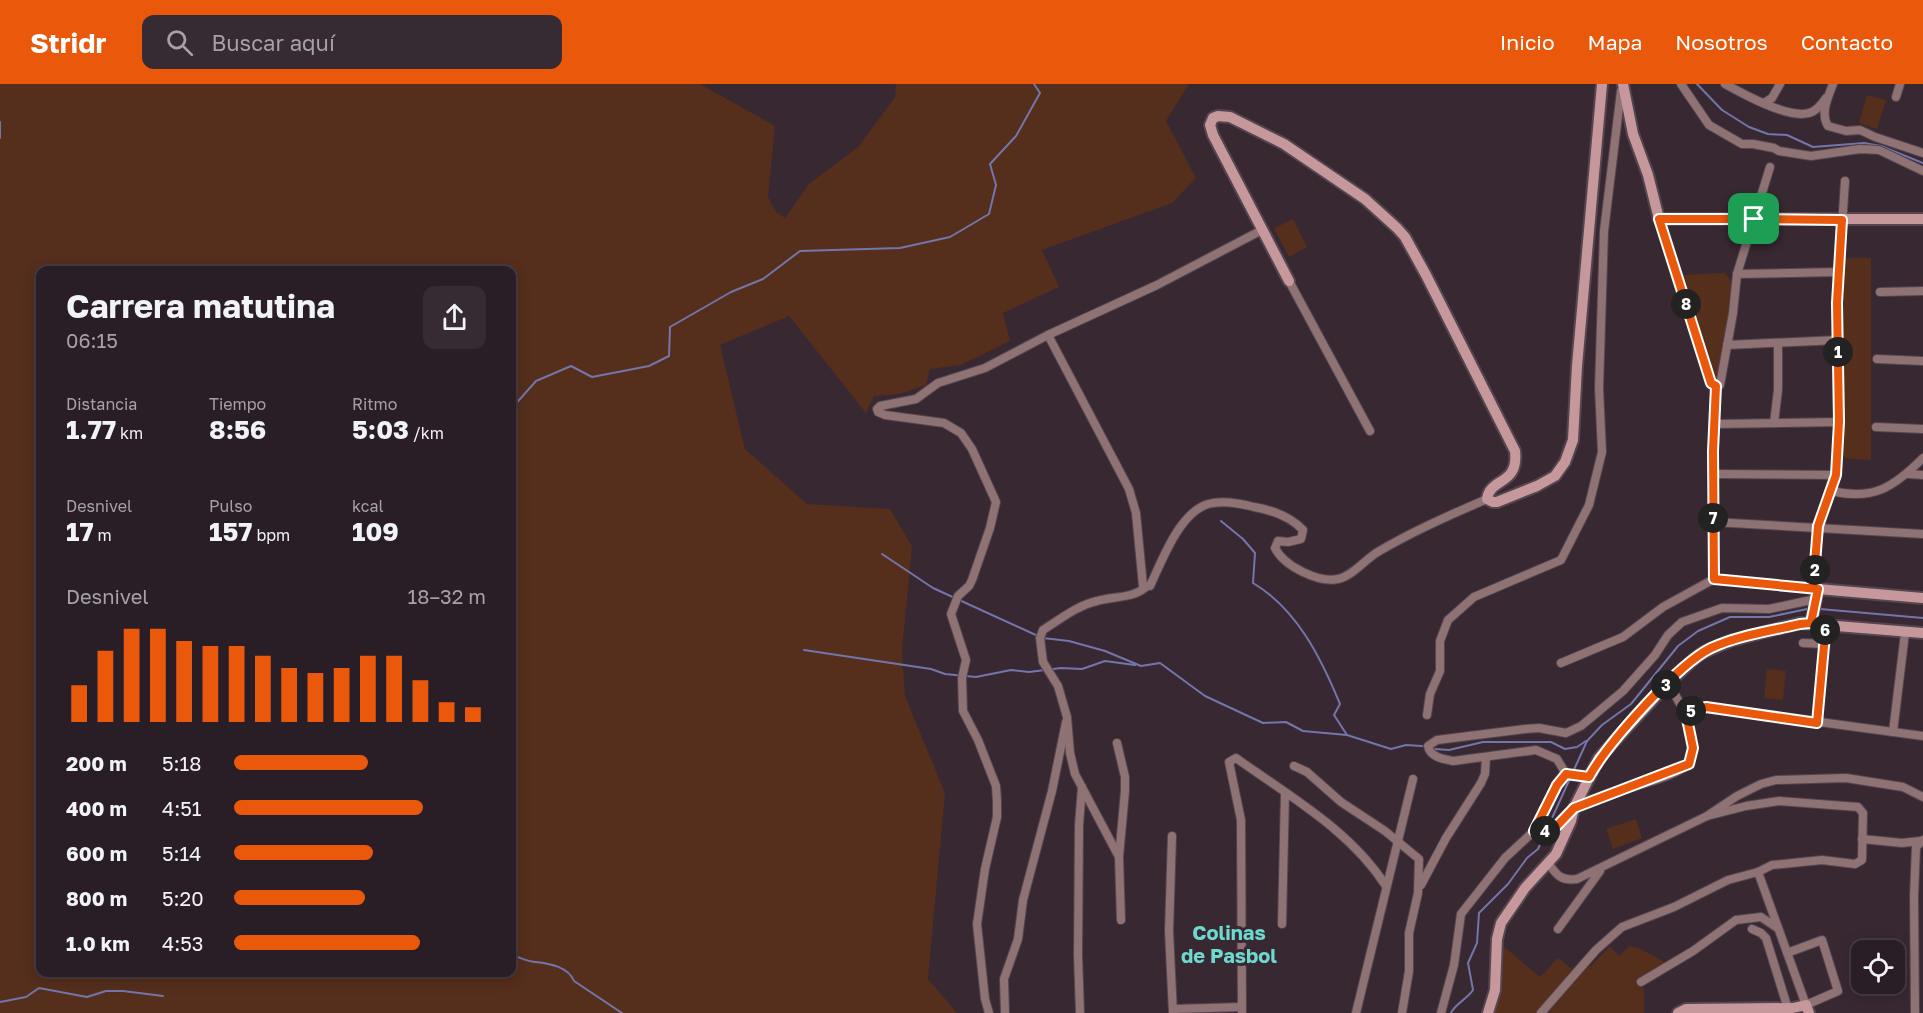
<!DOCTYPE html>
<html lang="es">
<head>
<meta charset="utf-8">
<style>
  :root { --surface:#2a1e26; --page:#362b32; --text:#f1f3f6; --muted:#a5a2a7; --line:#463c43; --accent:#ea580c }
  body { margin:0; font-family:"Golos Text",sans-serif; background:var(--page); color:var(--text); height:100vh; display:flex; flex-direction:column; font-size:22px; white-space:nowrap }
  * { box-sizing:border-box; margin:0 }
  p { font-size:20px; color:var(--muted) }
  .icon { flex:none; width:33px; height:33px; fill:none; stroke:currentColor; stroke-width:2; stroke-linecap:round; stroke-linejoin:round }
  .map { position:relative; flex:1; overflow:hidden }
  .drawer { position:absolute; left:36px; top:182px; width:480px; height:711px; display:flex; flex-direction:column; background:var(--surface); border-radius:12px; box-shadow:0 3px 15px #0003,0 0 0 2px var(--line) }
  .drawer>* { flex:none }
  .tools { position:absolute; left:1851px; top:856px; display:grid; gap:12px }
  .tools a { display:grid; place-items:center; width:54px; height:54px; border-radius:12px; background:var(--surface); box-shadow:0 3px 15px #0003,0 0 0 2px var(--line); font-size:30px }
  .pin { position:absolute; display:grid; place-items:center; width:51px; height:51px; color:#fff; margin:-26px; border-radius:12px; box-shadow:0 3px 9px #0006 }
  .km { position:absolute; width:30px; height:30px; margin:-15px; border-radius:50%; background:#222; color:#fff; font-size:16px; line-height:30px; text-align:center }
  .round { display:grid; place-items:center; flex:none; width:63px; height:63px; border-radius:12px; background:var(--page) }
  .overview { display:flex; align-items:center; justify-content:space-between; height:102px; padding:0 30px }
  h1 { font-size:33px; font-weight:700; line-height:45px }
  .metrics { display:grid; grid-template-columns:repeat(3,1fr); gap:9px; height:102px; padding:6px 30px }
  .metrics div { display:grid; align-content:center }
  .metrics b { font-size:26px; font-weight:700 }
  .metrics small { font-size:16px; font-weight:400 }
  .metrics p { font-size:16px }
  .chart { height:168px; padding:12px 30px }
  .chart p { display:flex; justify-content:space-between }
  .chart svg { width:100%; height:108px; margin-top:6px; stroke:var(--accent); stroke-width:6 }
  ul { padding:0 30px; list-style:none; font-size:20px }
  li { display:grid; grid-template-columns:96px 72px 1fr; align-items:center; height:45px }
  li i { height:15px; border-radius:8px; background:var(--accent) }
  header { display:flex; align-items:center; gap:36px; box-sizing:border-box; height:84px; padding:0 30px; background:var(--accent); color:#fff }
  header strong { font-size:28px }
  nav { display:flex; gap:33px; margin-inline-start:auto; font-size:21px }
  .search { width:420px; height:54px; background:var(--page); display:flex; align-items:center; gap:15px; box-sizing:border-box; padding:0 21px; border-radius:12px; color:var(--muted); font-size:22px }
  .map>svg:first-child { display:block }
  .green { fill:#552e1c; fill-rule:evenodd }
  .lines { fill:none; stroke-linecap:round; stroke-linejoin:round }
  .stream { stroke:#7276aa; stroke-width:2 }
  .street-casing { stroke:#55454f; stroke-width:10 }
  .secondary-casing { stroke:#55454f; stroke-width:14 }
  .street { stroke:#8f7274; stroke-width:8 }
  .secondary { stroke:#c6989c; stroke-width:10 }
  .route-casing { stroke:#fff; stroke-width:12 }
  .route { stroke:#ea580c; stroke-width:8 }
  .labels { text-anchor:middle; stroke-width:6; stroke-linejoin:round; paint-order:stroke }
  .neighbourhood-label { font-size:20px; font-weight:bold; fill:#6ed9cf; stroke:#382832 }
</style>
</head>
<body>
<header>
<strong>Stridr</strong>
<div class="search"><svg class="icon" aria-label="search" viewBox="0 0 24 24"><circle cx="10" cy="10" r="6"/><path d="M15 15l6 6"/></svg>Buscar aquí</div>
<nav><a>Inicio</a><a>Mapa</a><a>Nosotros</a><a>Contacto</a></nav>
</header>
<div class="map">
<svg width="1923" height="929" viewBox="0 0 1923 929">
  <rect width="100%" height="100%" fill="#382832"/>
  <g class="green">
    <path d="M0 0H700L775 42 768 113 776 128 785 134 809 100 858 63 895 13 896 0H1189L1166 37 1196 94 1172 119 1042 166 1059 203 1003 229 1010 257 961 281 930 285 926 301 899 310 874 312 866 329 789 232 720 261 745 365 807 420 890 425 912 462 902 566 905 612 945 709 928 895 957 929H0ZM40 186H512V888H40Z"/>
    <path d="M1867 11 1886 16 1877 45 1859 39Z"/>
    <path d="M1293 135 1307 163 1289 173 1274 144Z"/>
    <path d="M1844 174H1871V376L1841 374C1847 308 1840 241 1844 174Z"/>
    <path d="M1725 189 1732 199 1719 297 1713 294 1702 250 1698 247 1681 191Z"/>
    <path d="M1767 585 1786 587 1783 616 1764 614Z"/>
    <path d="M1636 735 1642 754 1613 765 1606 745Z"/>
    <path d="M1501 860 1540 893 1558 874 1572 885 1581 875 1590 883 1610 862 1619 872 1629 862 1639 864 1666 879 1635 899 1644 905V929H1494L1500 908Z"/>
  </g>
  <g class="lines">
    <g class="stream">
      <path d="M1697 0 1722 26 1749 43 1768 50 1787 51 1813 63 1864 59 1881 62 1923 79"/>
      <path d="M0 38V54"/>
      <path d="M512 324 536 297 571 282 592 293 649 282 669 272 670 243 731 208 763 195 800 167 900 164 950 153 989 130 996 101 990 80 1016 52 1040 9 1034 0"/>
      <path d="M1221 437 1243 455 1255 469 1253 499C1297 525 1321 574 1340 620L1334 631 1347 651"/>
      <path d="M882 470 933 504 1038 552"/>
      <path d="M1820 525 1923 534"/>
      <path d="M1043 554 1069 557 1105 567 1141 582 1160 579 1205 612 1263 639 1286 638 1303 647 1347 651 1391 665 1406 661 1422 662"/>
      <path d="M804 566 931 585 945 590 976 593 1011 586 1029 588 1061 584 1082 585 1105 577 1135 581"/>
      <path d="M1435 665 1449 666 1483 658H1551L1565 665 1577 663 1586 657"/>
      <path d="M512 871C519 873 528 878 536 878 549 880 568 882 574 897L622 929"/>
      <path d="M0 918 26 913 39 904 87 913 106 907H123L163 912"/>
      <path d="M1451 929C1455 920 1467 915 1473 906L1468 879 1477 859 1479 829 1508 800 1527 774 1538 765 1587 657 1602 641 1631 620 1678 562 1698 547 1730 533H1769L1807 525"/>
    </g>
    <g class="street-casing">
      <g id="street">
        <path d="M1681 0 1709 41 1742 60H1753L1774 64 1779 67 1811 72 1860 65 1879 66 1923 87"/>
        <path d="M1725 0C1743 10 1788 35 1809 29 1817 27 1822 20 1826 14"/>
        <path d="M1833 0C1828 13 1820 30 1828 42L1846 47 1860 46 1875 53 1923 69"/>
        <path d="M1896 13 1900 0"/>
        <path d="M1764 19 1772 14 1780 0"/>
        <path d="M1659 135 1711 299 1720 301 1733 229 1737 190 1770 83"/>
        <path d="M1737 190 1839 188"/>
        <path d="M1289 197 1370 347"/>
        <path d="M1880 208 1923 207"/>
        <path d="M1048 251 1129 405 1136 429 1143 502H1150C1162 477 1179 429 1208 420 1222 416 1239 419 1254 423 1271 426 1291 433 1303 446L1301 455 1288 458 1278 457 1275 464C1284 482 1318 499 1338 495 1352 492 1364 477 1376 469 1411 448 1450 431 1487 415"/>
        <path d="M1727 261 1838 256"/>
        <path d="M1877 275 1923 277"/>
        <path d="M1774 339 1778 306V259"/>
        <path d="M1715 340 1839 338"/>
        <path d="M1876 343 1923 345"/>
        <path d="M1713 390 1836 391"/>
        <path d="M1908 390 1923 391"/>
        <path d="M1832 407C1873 417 1894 403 1923 374"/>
        <path d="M1713 438 1923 450"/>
        <path d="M1714 495 1713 367 1716 302"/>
        <path d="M1813 504 1818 442 1836 391 1839 338 1837 219 1845 97"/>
        <path d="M1803 559 1824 560"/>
        <path d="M1561 579 1623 553 1663 523 1714 495 1816 505"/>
        <path d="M1686 630 1695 625 1716 624 1923 652"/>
        <path d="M1427 631 1430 610 1440 587V557L1448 536 1474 513 1561 476 1589 421 1602 368 1599 304 1604 147 1621 7"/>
        <path d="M1817 639 1826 540"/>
        <path d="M1893 648 1905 549"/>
        <path d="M1117 659 1125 693V707L1119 773 1121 836"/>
        <path d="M1294 682 1307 688 1341 718 1385 747 1419 775 1418 809 1409 849V887L1402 929"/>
        <path d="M1589 693 1566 690 1557 675 1536 666 1453 677C1443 675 1430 673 1428 662L1437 656 1525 645 1539 644 1566 649 1581 642 1623 607 1655 571 1668 551 1682 538 1722 524 1769 525 1816 515"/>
        <path d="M1534 747H1553C1566 738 1569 726 1588 717 1617 704 1664 699 1689 680 1700 653 1682 621 1668 599"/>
        <path d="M1172 752 1169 847 1173 929"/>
        <path d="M1862 755 1902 759 1920 757"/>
        <path d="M1119 773 1075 690 1070 669 1067 633 1058 602 1043 578 1040 554 1043 546C1059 536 1078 521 1097 517 1113 512 1132 515 1146 503"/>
        <path d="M1549 780C1557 792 1562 797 1577 795L1707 732 1737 712 1761 700 1776 696 1846 694 1903 703 1923 713"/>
        <path d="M1758 788 1806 921 1838 907 1822 856 1787 869"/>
        <path d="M1421 801 1446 754 1481 699 1485 690 1486 673"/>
        <path d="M1282 840 1285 709"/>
        <path d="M1558 845 1600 787"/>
        <path d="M1752 845 1761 849 1766 854 1789 928"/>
        <path d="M1641 898 1693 867 1736 836 1761 833 1776 843"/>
        <path d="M1173 925 1241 923"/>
        <path d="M989 929 985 915 977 840 985 785 997 733V717L996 702 978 656 963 627 962 594 966 576 951 530 958 512 969 502 972 496 990 444 996 418 972 365 961 349 944 339 885 331 878 328 877 325 880 322 916 315 938 299 985 284 1048 251 1157 201 1262 146"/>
        <path d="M1005 929 1004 895 1018 855 1023 816 1052 707 1066 638"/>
        <path d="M1080 929 1078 871 1079 741 1082 703"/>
        <path d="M1242 929 1241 736 1229 678 1236 674C1289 712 1350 746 1386 802"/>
        <path d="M1356 929 1413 695"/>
        <path d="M1441 929 1454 881 1461 830 1505 774 1534 747 1557 701 1566 690"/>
        <path d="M1541 929 1596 866 1622 843 1674 823 1728 796 1758 788 1772 781 1822 776 1855 780 1862 776 1863 729 1858 723 1779 717 1746 722 1707 732"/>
        <path d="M1915 929 1914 812 1916 763 1923 756"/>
      </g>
    </g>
    <g class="secondary-casing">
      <g id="secondary">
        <path d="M1623 0 1633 50 1648 91 1659 135H1923"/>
        <path d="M1289 197 1213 51 1210 41 1213 34 1218 32 1230 33 1284 60 1365 115 1397 144 1405 153 1426 191 1515 367C1519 402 1490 393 1487 415L1493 418H1497L1537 402 1555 392 1565 378 1573 356 1577 282 1602 0"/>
        <path d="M1811 539 1818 505 1923 514"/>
        <path d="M1488 929 1495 906 1497 855 1501 839 1525 804 1556 770 1571 737 1574 724 1599 674 1668 599 1692 577 1702 569 1730 557 1800 539 1923 549"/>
        <path d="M1678 929 1686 925 1793 924 1806 921 1809 929"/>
      </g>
    </g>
    <use href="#street" class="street"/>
    <use href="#secondary" class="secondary"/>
  </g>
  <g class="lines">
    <g class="route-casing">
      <path id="route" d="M1754 135 1842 136 1837 219 1839 338 1836 391 1818 442 1813 504 1818 505 1811 539 1800 540C1771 547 1739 551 1711 564 1678 580 1607 660 1589 693L1566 690 1557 701 1534 747H1552L1574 724 1689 680 1693 664 1686 630 1706 623 1817 639 1826 540 1811 539 1818 505 1714 495 1713 367 1716 302 1711 299 1659 135H1754"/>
    </g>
    <use href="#route" class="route"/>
  </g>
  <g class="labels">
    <g class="neighbourhood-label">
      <text x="1229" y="856">Colinas<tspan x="1229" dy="23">de Pasbol</tspan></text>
    </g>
  </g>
</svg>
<div class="tools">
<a><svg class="icon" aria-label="locate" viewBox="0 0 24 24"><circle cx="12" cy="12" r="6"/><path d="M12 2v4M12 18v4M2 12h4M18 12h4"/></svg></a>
</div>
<div class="pin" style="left:1754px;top:135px;background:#1e9e55"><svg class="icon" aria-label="arrive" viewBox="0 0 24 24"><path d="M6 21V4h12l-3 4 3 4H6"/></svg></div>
<b class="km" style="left:1838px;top:268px">1</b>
<b class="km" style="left:1815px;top:486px">2</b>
<b class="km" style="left:1666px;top:601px">3</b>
<b class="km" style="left:1545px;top:747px">4</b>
<b class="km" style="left:1691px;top:627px">5</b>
<b class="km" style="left:1825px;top:546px">6</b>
<b class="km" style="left:1713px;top:434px">7</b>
<b class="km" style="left:1686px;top:220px">8</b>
<section class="drawer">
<div class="overview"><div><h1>Carrera matutina</h1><p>06:15</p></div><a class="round"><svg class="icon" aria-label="share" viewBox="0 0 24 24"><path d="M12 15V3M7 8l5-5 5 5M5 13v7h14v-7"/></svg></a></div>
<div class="metrics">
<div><p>Distancia</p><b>1.77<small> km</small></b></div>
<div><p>Tiempo</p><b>8:56</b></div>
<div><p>Ritmo</p><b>5:03<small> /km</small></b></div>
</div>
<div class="metrics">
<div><p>Desnivel</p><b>17<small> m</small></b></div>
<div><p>Pulso</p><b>157<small> bpm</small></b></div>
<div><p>kcal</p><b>109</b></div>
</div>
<div class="chart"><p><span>Desnivel</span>18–32 m</p>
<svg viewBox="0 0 160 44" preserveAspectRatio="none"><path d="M5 44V29M15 44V15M25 44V6M35 44V6M45 44V11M55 44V13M65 44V13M75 44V17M85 44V22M95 44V24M105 44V22M115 44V17M125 44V17M135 44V27M145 44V36M155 44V38"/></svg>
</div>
<ul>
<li><b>200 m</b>5:18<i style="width:53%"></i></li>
<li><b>400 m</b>4:51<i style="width:75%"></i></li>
<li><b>600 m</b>5:14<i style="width:55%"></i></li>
<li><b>800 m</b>5:20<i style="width:52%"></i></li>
<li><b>1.0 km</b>4:53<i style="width:74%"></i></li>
</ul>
</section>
</div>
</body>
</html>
